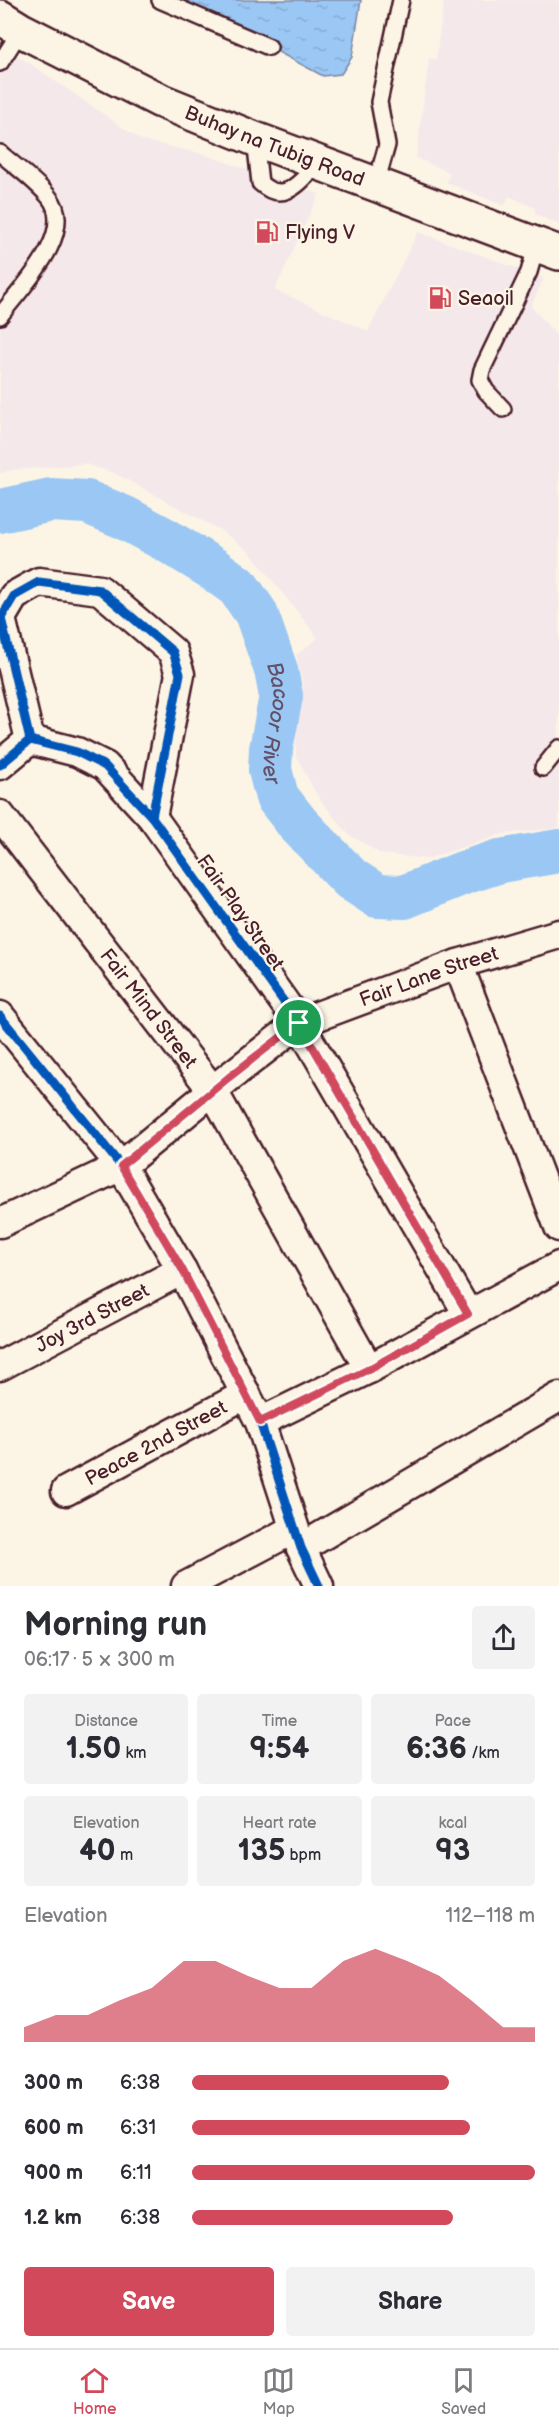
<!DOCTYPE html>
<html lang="en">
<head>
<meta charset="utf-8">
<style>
  :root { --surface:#fff; --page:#f2f2f3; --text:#2b2b33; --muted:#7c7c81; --line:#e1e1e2; --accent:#d1495b }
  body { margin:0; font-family:"Balsamiq Sans",sans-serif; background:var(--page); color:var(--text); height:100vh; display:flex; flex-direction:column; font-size:22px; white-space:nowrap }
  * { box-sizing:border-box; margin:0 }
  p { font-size:20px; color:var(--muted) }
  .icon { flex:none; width:33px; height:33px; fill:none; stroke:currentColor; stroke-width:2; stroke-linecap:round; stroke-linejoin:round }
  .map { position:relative; height:1586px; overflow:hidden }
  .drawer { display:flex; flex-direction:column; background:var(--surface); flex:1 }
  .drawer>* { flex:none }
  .pin { position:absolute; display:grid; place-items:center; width:51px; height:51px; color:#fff; margin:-26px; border:3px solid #fff; border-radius:50%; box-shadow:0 2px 6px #0007 }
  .round { display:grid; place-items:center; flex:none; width:63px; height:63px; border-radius:6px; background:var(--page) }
  .headline { display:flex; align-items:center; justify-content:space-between; height:102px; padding:0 24px }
  h1 { font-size:33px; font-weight:700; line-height:45px }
  .metrics { display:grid; grid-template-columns:repeat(3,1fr); gap:9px; height:102px; padding:6px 24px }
  .metrics div { display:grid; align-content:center; border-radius:6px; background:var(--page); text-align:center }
  .metrics b { font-size:30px; font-weight:700 }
  .metrics small { font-size:16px; font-weight:400 }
  .metrics p { font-size:16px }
  .chart { height:168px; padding:12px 24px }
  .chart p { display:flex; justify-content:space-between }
  .chart svg { width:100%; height:108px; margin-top:6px; fill:var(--accent); opacity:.7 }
  .cta { display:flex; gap:12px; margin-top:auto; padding:12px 24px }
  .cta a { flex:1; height:69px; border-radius:6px; background:var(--accent); color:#fff; font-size:24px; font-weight:700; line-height:69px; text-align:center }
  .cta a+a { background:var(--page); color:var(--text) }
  ul { padding:0 24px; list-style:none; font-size:20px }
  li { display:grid; grid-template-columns:96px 72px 1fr; align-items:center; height:45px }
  li i { height:15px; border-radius:8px; background:var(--accent) }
  .tab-bar { display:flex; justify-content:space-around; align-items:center; height:84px; border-top:2px solid var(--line); background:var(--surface); font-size:16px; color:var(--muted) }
  .tab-bar a { display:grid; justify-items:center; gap:3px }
  .tab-bar .active { color:var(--accent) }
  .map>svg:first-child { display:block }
  .built { fill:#f5e8eb }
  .water { fill:url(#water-ripples); stroke:#7a84a4; stroke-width:1.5 }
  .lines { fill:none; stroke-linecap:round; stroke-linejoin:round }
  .river { stroke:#9ac7f4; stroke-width:44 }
  .service-casing { stroke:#4a1f2b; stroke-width:20 }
  .minor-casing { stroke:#4a1f2b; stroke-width:33 }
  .secondary-casing { stroke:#4a1f2b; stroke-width:38 }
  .service { stroke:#fcf5e5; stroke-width:15 }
  .minor { stroke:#fcf5e5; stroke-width:28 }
  .secondary { stroke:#fcf5e5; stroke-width:33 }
  .cycleway-casing { stroke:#fcf5e5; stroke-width:13 }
  .cycleway { stroke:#0057b8; stroke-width:9 }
  .route-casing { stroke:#fff; stroke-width:12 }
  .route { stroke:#d1495b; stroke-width:8 }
  .labels { text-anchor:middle; stroke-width:4.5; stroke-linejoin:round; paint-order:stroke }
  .street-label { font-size:20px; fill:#4a1f2b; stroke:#fcf5e5 }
  .poi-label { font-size:20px; fill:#4a1f2b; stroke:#fcf5e5; text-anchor:start }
  .water-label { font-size:21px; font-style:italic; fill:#625167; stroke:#fcf5e5 }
</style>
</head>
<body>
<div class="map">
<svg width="559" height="1586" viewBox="0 0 559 1586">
  <defs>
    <pattern id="water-ripples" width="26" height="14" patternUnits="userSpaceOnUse" patternTransform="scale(1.5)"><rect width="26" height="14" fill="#9ac7f4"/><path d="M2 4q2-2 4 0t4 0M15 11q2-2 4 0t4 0" fill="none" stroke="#86aad1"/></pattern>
  </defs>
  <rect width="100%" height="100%" fill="#fcf5e5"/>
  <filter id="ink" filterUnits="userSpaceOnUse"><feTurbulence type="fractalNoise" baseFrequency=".0167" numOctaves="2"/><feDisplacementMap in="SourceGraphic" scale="12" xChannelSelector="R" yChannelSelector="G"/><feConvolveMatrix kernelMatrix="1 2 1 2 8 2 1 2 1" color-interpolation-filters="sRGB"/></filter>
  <g filter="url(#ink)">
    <g class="built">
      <path d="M444 0H559V225L535 214V208L509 196 504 206 446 182 450 173 416 158 429 58 436 59Z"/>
      <path d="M0 46 28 62 141 140 203 154 319 194 275 290 368 331 418 232 544 278 531 306 559 338V828L503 834 427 859 381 854 348 834 318 797 296 756V715L303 685 296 655 318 638 249 551 220 530 114 473 85 464 12 470 0 473Z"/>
    </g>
    <path class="water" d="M181 0H361L352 57 341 74 323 76Z"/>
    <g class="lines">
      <path class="river" id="s1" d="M0 511 51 500 87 502 123 517 166 540 212 568 238 587 256 613 276 670 281 696 271 749 270 770 277 797 298 824 351 879 377 896 404 897 463 873 500 861 559 851"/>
      <g class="service-casing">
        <g id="service">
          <path d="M160 0 269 47"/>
          <path d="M0 63 21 30"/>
          <path d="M255 139 260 183C285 206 301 180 319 163"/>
          <path d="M0 153C16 167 35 180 49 197 78 232 21 288 0 316"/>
          <path d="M376 184 387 145 379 102 401 0"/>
          <path d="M503 409 486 391 480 380 482 370 529 272 537 244"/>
          <path d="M543 768 559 748"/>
        </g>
      </g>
      <g class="minor-casing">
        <g id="minor">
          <path d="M30 740 1 618 14 596 39 582 100 590 173 652 180 674 152 817"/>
          <path d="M0 765 30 740 77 752 105 766 152 817 299 1023 468 1314"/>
          <path id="s2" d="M0 815 213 1091 369 1369"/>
          <path d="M458 964 559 1227"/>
          <path d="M0 1016 121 1166 182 1270 260 1422 301 1548 319 1586"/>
          <path id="s3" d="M0 1223 121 1166 228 1078 299 1023 458 964 559 934"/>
          <path id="s4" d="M0 1366 182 1270"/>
          <path d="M260 1422 369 1369 559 1266"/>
          <path id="s5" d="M66 1491 246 1394"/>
          <path d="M301 1548 559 1397"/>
          <path d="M186 1586 294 1529"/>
        </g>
      </g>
      <g class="secondary-casing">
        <g id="secondary">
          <path id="s6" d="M0 17 21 30 161 101 255 139 559 253"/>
        </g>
      </g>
      <use href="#service" class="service"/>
      <use href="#minor" class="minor"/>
      <use href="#secondary" class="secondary"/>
      <g class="cycleway-casing">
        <g id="cycleway">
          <path d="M30 740 1 618 14 596 39 582 100 590 173 652 180 674 152 817"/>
          <path d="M0 765 30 740 77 752 105 766 152 817 299 1023 468 1314"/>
          <path d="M0 1016 121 1166 182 1270 260 1422 301 1548 319 1586"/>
        </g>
      </g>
      <use href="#cycleway" class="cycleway"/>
    </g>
  </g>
  <g class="lines" filter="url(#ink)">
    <g class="route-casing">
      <path id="route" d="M299 1023 468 1314 369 1369 260 1422 182 1269 121 1166 228 1078Z"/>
    </g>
    <use href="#route" class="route"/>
  </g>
  <defs>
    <g id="fuel-bare" transform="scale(1.8)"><path d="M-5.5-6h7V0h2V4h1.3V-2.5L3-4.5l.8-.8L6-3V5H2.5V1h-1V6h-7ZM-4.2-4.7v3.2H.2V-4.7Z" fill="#d1495b" stroke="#fcf5e5" stroke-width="2.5" paint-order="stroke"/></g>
  </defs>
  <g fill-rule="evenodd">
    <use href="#fuel-bare" x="267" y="232"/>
    <use href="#fuel-bare" x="440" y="298"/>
  </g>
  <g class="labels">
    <g class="street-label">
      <text dy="7" stroke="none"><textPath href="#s6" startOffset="304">Buhay na Tubig Road</textPath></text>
      <text transform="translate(241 912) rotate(55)" y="7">Fair Play Street</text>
      <text dy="7" stroke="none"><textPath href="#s3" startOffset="500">Fair Lane Street</textPath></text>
      <text dy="7" stroke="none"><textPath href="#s2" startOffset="244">Fair Mind Street</textPath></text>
      <text dy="7" stroke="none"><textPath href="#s4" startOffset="104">Joy 3rd Street</textPath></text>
      <text dy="7" stroke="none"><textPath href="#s5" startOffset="102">Peace 2nd Street</textPath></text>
    </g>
    <g class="poi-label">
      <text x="285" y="239">Flying V</text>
      <text x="458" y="305">Seaoil</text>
    </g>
    <g class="water-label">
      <text dy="7" stroke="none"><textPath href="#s1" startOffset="408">Bacoor River</textPath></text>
    </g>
  </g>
</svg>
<div class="pin" style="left:299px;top:1023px;background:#1e9e55"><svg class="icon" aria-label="arrive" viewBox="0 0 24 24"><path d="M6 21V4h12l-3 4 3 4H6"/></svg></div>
</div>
<section class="drawer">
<div class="headline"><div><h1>Morning run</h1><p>06:17 · 5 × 300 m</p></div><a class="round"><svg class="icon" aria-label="share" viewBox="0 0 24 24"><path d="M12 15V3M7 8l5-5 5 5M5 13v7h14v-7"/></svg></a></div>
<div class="metrics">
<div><p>Distance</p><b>1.50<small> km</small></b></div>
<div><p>Time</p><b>9:54</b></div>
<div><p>Pace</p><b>6:36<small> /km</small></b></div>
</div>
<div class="metrics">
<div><p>Elevation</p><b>40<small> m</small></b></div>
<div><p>Heart rate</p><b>135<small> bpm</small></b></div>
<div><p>kcal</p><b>93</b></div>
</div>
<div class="chart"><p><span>Elevation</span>112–118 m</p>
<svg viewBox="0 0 160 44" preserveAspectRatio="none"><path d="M0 44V38L10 33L20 33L30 27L40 22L50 11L60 11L70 17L80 22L90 22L100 11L110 6L120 11L130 17L140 27L150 38L160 38V44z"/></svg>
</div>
<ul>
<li><b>300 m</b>6:38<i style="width:75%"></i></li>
<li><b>600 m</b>6:31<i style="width:81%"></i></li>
<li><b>900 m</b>6:11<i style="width:100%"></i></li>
<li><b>1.2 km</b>6:38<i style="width:76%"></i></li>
</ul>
<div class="cta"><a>Save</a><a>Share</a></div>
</section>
<nav class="tab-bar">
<a class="active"><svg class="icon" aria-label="home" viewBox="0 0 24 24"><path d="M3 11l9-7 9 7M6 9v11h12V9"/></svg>Home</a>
<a><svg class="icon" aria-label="map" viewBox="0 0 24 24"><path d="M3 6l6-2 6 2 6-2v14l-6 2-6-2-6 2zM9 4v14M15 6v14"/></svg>Map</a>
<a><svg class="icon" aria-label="saved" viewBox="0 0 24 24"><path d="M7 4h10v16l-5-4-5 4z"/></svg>Saved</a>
</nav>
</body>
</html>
